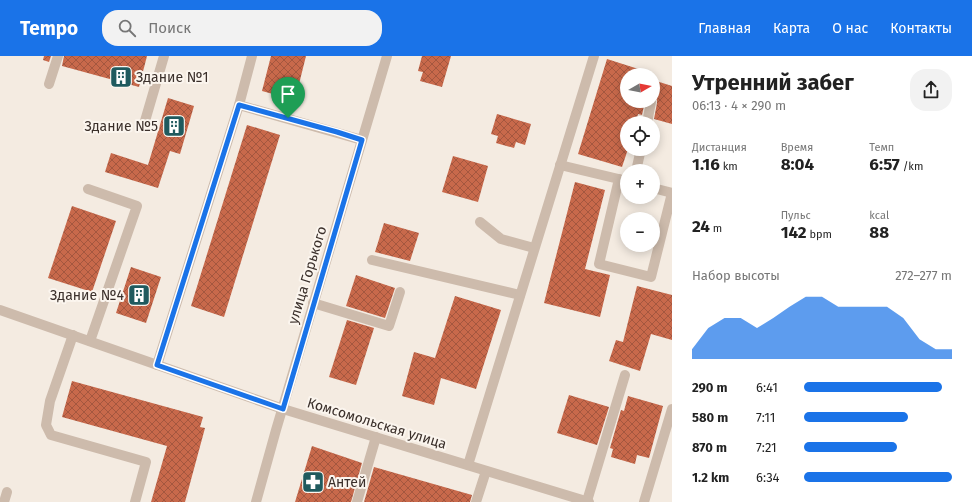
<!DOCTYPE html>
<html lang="ru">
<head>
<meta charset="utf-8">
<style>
  :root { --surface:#fff; --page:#f2f2f2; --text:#222; --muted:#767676; --accent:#1a73e8 }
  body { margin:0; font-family:"Fira Sans",sans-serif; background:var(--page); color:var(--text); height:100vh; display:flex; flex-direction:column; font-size:15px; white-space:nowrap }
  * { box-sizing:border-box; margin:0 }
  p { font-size:13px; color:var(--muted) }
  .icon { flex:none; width:22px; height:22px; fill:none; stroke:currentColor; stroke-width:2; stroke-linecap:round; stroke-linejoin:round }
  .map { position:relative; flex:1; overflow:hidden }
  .details { display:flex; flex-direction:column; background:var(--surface); width:300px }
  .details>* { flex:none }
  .needle { width:26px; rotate:81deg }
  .buttons { position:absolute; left:620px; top:12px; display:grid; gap:8px }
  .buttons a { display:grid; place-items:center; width:40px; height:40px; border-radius:50%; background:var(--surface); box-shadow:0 2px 10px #0003; font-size:20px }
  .pin { position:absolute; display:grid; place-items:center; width:34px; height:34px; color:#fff; margin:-41px -17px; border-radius:50% 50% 50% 0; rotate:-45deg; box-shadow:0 0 4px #0007 }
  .pin .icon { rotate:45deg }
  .round { display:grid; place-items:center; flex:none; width:42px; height:42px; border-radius:16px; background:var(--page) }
  .summary { display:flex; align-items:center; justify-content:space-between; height:68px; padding:0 20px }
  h1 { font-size:22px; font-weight:700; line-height:30px }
  .figures { display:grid; grid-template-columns:repeat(3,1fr); gap:6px; height:68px; padding:4px 20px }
  .figures div { display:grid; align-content:center }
  .figures b { font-size:17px; font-weight:700 }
  .figures small { font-size:11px; font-weight:400 }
  .figures p { font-size:11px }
  .chart { height:112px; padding:8px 20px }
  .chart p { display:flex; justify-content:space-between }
  .chart svg { width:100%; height:72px; margin-top:4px; fill:var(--accent); opacity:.7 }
  ul { padding:0 20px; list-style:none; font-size:13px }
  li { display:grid; grid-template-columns:64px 48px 1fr; align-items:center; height:30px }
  li i { height:10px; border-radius:5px; background:var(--accent) }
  header { display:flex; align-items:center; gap:24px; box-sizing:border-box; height:56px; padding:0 20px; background:var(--accent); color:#fff }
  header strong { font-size:19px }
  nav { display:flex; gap:22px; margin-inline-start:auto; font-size:14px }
  .search { width:280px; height:36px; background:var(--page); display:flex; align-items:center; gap:10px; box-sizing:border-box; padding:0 14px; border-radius:16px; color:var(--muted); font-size:15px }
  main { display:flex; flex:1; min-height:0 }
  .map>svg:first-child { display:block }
  .building { fill:url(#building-cross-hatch) }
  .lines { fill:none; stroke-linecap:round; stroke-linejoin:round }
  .minor { stroke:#cdbbac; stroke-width:10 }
  .route-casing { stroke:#fff; stroke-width:8 }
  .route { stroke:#1a73e8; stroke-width:5 }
  .labels { text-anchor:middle; stroke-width:4; stroke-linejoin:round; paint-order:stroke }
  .poi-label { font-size:14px; fill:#3b302b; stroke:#fbf5ee; text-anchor:start }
  .street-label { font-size:14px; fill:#3b302b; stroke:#fbf5ee }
</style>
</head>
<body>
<header>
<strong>Tempo</strong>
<div class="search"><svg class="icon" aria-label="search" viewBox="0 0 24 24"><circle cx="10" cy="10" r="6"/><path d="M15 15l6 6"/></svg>Поиск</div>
<nav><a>Главная</a><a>Карта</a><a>О нас</a><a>Контакты</a></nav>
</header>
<main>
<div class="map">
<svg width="672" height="446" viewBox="0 0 672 446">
  <defs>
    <pattern id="building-cross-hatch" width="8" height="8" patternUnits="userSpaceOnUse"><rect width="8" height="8" fill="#c8694b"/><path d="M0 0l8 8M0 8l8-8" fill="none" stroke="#a4573f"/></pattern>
  </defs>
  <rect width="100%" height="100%" fill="#f4ebe1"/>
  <g class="building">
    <path d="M44 0H51L49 6 43 4Z"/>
    <path d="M64 0H147L139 31 62 10Z"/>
    <path d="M271 0H306L295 44 262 35Z"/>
    <path d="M422 0H451L442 31 420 25 423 16 418 15Z"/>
    <path d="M607 3 651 17 650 19H627V45H645L642 59 638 58 636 67H627L628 93 622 111 578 98Z"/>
    <path d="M653 24 672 30V68L654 63 657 47V44L653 40Z"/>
    <path d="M168 42 194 50 180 98 170 95 158 132 105 116 111 97 148 109Z"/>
    <path d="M497 58 531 68 525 89 516 86 514 92 496 87 498 80 491 78Z"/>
    <path d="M247 69 280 79 224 261 191 250Z"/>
    <path d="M453 100 488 110 478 146 442 136Z"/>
    <path d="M575 126 605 134 585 213 610 219 600 261 544 247Z"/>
    <path d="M72 150 116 165 92 236 48 222Z"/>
    <path d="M384 167 419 177 410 205 375 196Z"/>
    <path d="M131 211 161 221 146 267 116 257Z"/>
    <path d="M356 219 395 232 385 262 346 250Z"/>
    <path d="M637 230 672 239V284L651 278 640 315 609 305 616 284 623 286Z"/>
    <path d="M455 240 501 254 476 333 441 322 434 349 402 340 414 296 435 302Z"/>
    <path d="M347 264 374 272 356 329 329 321Z"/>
    <path d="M72 325 203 361 200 371 205 372 185 446H151L167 390 62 361Z"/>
    <path d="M569 339 609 351 597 389 557 377Z"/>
    <path d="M628 340 663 350 649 402 637 399 635 408 611 401 613 393 610 392 621 354 624 355Z"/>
    <path d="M312 390 362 407 351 446H295Z"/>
    <path d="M374 411 472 439 470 446H364Z"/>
  </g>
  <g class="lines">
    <g class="minor">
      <path d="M49 28 58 0"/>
      <path d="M239 49 362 84"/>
      <path d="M145 65 164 0"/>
      <path d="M647 67 651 46"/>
      <path d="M560 109 627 125"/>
      <path d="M636 115 641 93"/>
      <path d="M619 123 599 208 651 221 672 137"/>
      <path d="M653 132 672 137"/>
      <path d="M88 133 137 150 90 285"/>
      <path d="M480 166 501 183 534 192"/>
      <path d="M372 204 520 239"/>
      <path d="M313 247 389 270 400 236"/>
      <path d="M0 254 283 353 589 446"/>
      <path d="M73 279 50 345 46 369 51 379 146 406 135 446"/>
      <path d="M157 309 239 49 252 0"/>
      <path d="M468 409 594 0"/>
      <path d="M587 445 625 319"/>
      <path d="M4 446 7 436"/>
      <path d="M256 446 276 374 387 0"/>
      <path d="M357 446 376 381"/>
      <path d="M476 446 486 415"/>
      <path d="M644 446 672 353"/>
    </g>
  </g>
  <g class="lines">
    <g class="route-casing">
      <path id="route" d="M239 49 337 76 362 84 283 353 157 309Z"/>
    </g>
    <use href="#route" class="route"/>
  </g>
  <defs>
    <g id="building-square" transform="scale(1.15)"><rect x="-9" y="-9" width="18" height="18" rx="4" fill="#1f5a5e" stroke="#fbf5ee"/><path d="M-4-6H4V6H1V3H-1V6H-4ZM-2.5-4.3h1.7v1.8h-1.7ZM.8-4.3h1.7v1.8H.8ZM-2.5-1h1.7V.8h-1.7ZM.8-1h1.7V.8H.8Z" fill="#fff"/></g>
    <g id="pharmacy-square" transform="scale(1.15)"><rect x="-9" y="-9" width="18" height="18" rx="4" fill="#1f5a5e" stroke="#fbf5ee"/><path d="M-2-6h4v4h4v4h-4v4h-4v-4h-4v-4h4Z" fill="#fff"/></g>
  </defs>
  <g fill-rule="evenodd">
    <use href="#building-square" x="121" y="21"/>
    <use href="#building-square" x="174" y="70"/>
    <use href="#building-square" x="139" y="239"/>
    <use href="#pharmacy-square" x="313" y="426"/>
  </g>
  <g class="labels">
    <g class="poi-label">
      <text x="136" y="26">Здание №1</text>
      <text x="158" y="75" text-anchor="end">Здание №5</text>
      <text x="124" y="244" text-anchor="end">Здание №4</text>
      <text x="328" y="431">Антей</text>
    </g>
    <g class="street-label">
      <text transform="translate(307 219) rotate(-73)" y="5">улица Горького</text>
      <text transform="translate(377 367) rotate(17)" y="5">Комсомольская улица</text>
    </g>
  </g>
</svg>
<div class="buttons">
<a><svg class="needle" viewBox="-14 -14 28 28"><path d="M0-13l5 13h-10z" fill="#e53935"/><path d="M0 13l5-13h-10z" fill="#767676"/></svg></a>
<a><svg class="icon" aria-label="locate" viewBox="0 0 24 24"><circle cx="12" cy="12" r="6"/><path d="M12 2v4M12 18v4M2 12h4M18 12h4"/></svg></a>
<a>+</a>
<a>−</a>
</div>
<div class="pin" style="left:288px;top:62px;background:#1e9e55"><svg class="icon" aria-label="arrive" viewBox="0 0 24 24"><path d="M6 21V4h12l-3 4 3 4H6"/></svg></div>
</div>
<section class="details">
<div class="summary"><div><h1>Утренний забег</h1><p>06:13 · 4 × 290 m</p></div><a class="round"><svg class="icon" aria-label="share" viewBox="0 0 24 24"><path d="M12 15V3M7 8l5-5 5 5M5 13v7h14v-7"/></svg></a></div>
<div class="figures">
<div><p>Дистанция</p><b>1.16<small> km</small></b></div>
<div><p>Время</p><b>8:04</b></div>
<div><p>Темп</p><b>6:57<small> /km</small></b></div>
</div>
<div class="figures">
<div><b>24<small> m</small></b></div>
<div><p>Пульс</p><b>142<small> bpm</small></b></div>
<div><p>kcal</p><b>88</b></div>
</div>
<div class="chart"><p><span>Набор высоты</span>272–277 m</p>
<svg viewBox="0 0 160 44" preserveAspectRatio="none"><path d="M0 44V38L10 25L20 19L30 19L40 25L50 19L60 12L70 6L80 6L90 12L100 12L110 12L120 12L130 19L140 32L150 38L160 38V44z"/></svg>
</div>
<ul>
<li><b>290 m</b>6:41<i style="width:93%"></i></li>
<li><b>580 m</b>7:11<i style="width:70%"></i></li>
<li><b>870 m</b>7:21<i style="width:63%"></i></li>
<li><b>1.2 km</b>6:34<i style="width:100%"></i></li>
</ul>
</section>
</main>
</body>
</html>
